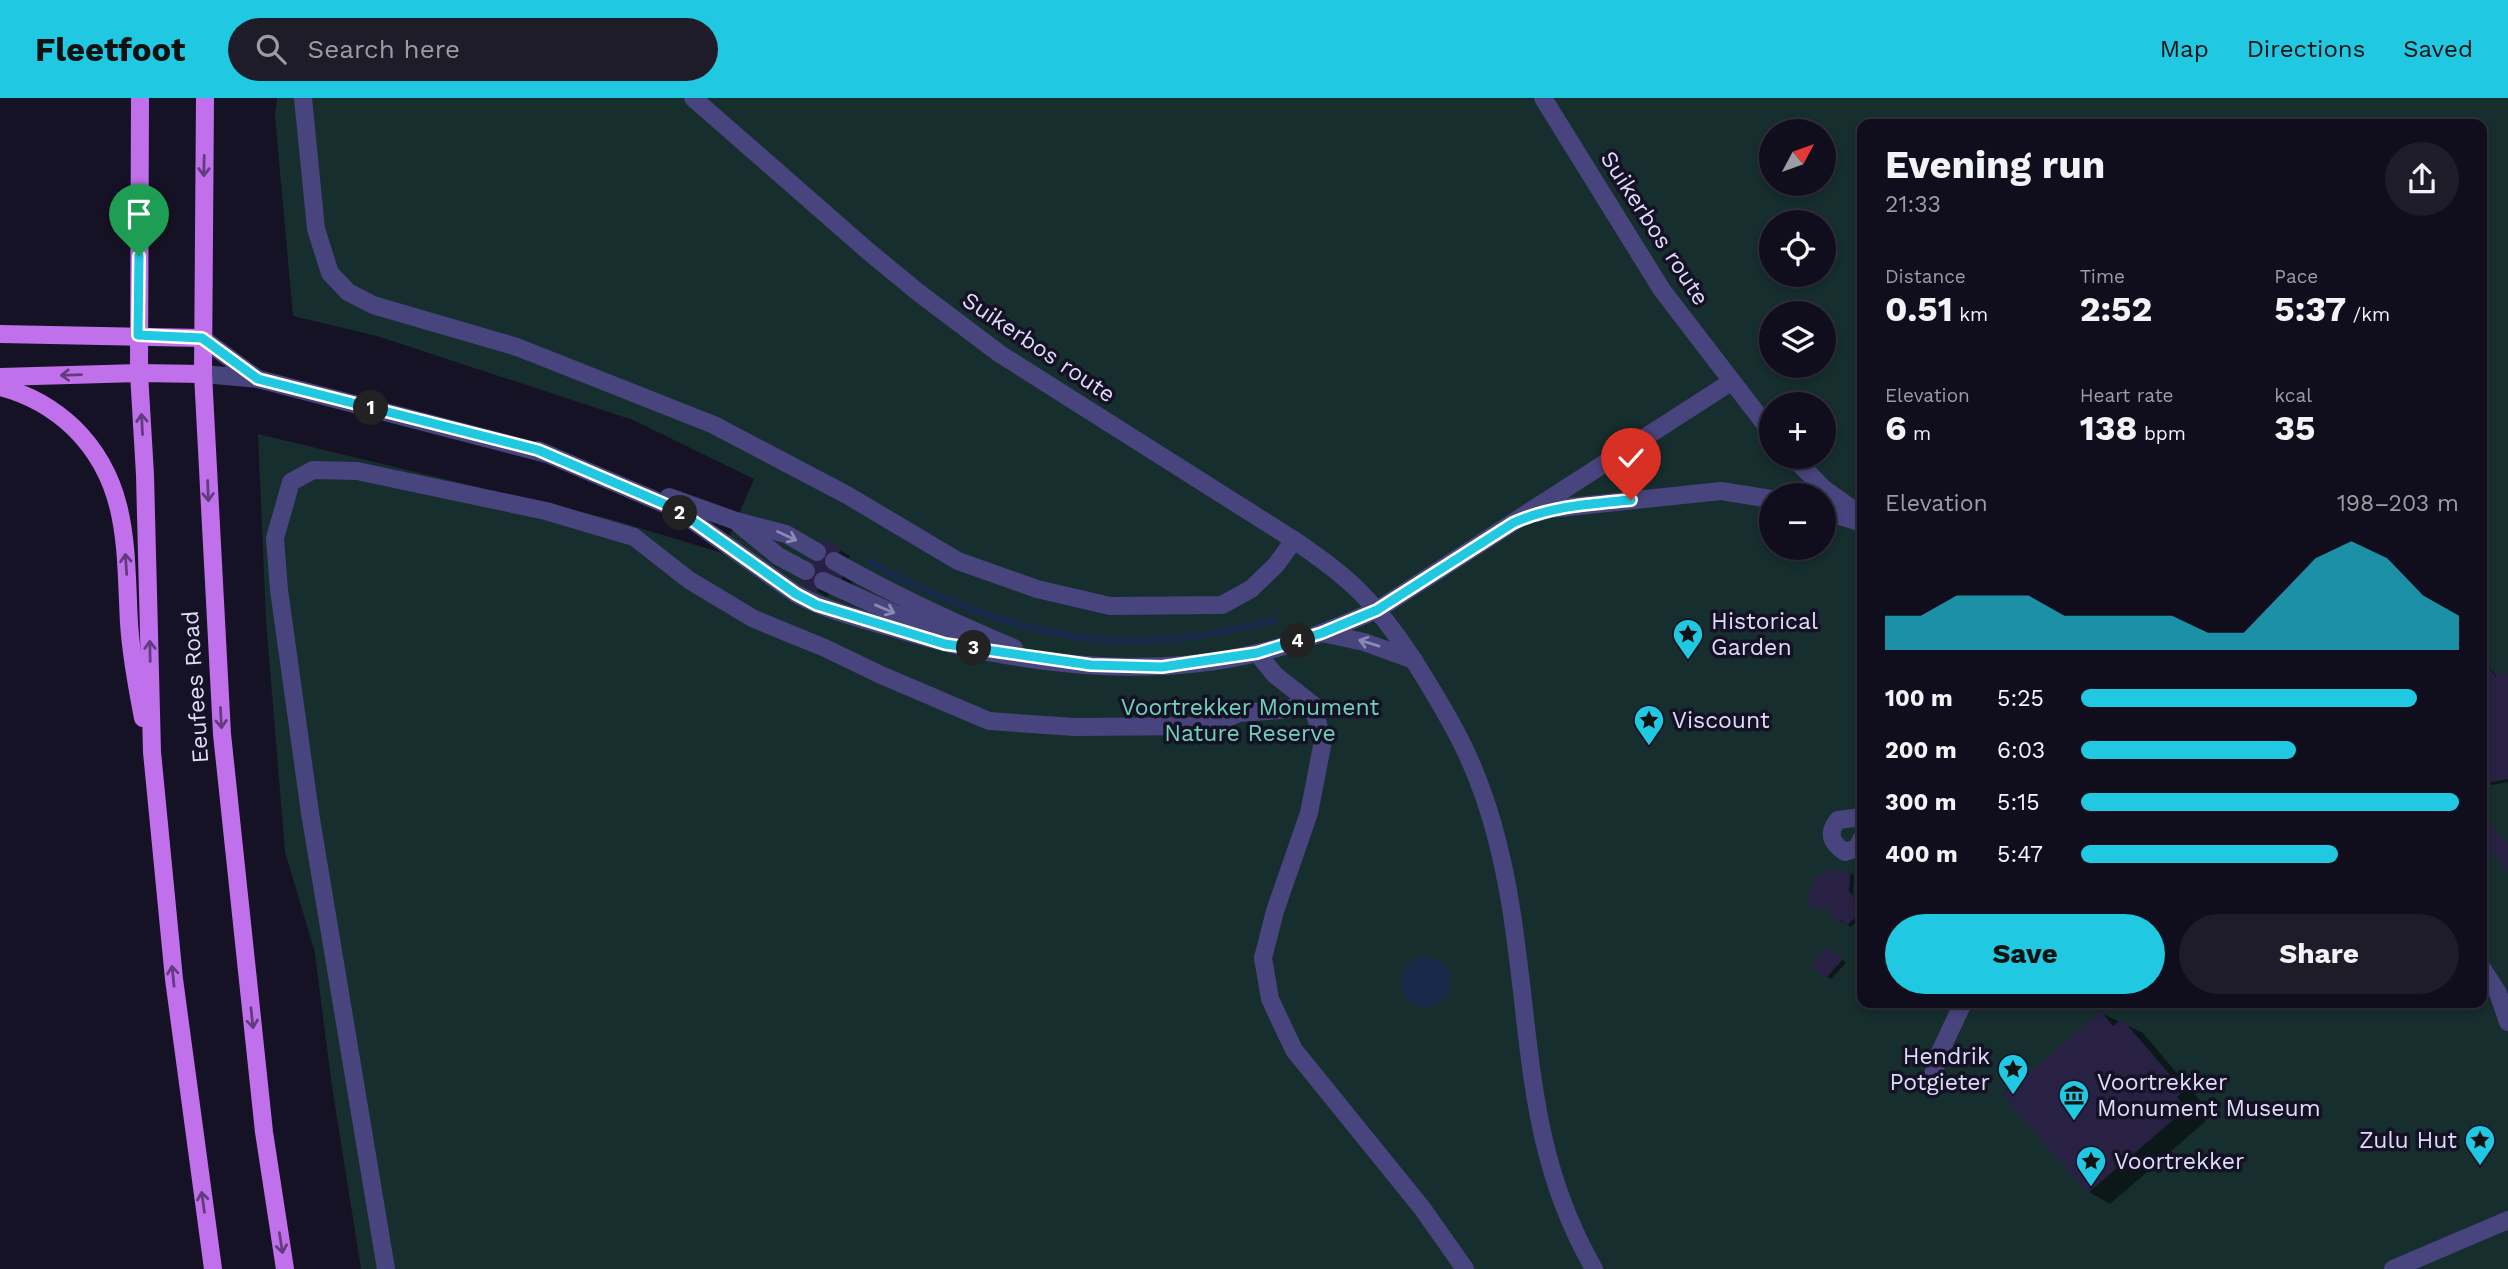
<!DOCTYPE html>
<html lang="en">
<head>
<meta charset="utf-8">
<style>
  :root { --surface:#100e1c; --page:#1e1c29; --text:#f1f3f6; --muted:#9c9ca3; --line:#302e3b; --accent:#20c8e1 }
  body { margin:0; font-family:"Work Sans",sans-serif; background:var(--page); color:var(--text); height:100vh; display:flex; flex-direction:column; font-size:26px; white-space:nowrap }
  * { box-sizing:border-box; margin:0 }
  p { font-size:23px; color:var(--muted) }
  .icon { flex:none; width:38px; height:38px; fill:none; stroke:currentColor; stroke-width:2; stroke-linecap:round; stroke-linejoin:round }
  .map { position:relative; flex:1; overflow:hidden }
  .sheet { position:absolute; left:1857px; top:21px; width:630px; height:889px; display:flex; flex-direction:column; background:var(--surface); border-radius:14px; box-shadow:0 4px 10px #0003,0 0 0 2px var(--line) }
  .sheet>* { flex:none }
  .needle { width:46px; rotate:49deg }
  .controls { position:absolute; left:1759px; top:21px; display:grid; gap:14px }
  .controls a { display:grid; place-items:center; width:77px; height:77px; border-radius:50%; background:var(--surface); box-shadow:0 4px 10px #0003,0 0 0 2px var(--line); font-size:35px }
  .pin { position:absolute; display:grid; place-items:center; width:60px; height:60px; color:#fff; margin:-72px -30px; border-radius:50% 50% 50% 0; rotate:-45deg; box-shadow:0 0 7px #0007 }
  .pin .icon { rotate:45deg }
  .km { position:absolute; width:35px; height:35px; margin:-18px; border-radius:50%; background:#222; color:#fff; font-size:19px; line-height:35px; text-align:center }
  .round { display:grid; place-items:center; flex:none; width:74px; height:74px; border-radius:37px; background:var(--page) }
  .headline { display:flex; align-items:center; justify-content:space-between; height:119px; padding:0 28px }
  h1 { font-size:38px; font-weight:700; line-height:52px }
  .stats { display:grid; grid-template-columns:repeat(3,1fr); gap:10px; height:119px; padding:7px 28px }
  .stats div { display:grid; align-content:center }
  .stats b { font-size:35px; font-weight:700 }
  .stats small { font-size:19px; font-weight:400 }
  .stats p { font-size:19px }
  .chart { height:196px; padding:14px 28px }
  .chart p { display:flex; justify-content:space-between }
  .chart svg { width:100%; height:126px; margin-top:7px; fill:var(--accent); opacity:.7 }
  .button { display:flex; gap:14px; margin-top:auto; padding:14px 28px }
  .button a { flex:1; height:80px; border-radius:42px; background:var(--accent); color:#111; font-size:28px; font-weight:700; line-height:80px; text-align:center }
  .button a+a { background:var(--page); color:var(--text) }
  ul { padding:0 28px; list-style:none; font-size:23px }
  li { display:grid; grid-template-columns:112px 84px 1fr; align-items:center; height:52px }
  li i { height:18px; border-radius:9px; background:var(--accent) }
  header { display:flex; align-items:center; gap:42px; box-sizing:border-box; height:98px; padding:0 35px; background:var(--accent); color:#111 }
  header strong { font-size:33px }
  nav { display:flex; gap:38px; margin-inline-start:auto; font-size:24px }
  .search { width:490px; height:63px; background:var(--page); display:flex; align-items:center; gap:18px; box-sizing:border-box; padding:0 24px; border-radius:38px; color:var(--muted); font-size:26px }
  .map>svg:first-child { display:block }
  .green { fill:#162e2e; fill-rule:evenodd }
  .water { fill:#172949 }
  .shadow { fill:#0007 }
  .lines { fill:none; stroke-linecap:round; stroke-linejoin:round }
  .stream { stroke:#172949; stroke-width:7 }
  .building { fill:#292143 }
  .minor { stroke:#48447d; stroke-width:18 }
  .major { stroke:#c170ec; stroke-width:18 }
  .oneway { stroke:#633c7f }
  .oneway2 { stroke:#8c88b5 }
  .route-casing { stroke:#fff; stroke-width:14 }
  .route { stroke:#20c8e1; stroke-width:9 }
  .labels { text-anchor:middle; stroke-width:7; stroke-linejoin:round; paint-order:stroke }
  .street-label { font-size:23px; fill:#dfdbfa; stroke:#161225 }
  .poi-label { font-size:23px; fill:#dfdbfa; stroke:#161225; text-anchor:start }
  .park-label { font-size:23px; fill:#70d1bc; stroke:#161225 }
</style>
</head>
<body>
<header>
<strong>Fleetfoot</strong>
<div class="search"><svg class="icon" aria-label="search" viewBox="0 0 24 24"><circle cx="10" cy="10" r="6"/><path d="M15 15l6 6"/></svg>Search here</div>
<nav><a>Map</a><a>Directions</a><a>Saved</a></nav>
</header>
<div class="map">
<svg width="2508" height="1171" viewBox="0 0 2508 1171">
  <rect width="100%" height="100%" fill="#161225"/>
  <path class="green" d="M277 0H2508V1171H361L331 982 315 855 285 754 266 523 258 336 610 421 722 455 754 381 633 322 377 238 293 218 275 18ZM1862 26H2482V905H1862ZM1771 33H1824V86H1771ZM1771 124H1824V177H1771ZM1771 215H1824V268H1771ZM1771 306H1824V359H1771ZM1771 397H1824V450H1771Z"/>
  <circle class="water" cx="1426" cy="884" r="25"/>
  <g class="shadow">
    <path d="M825 444 850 458 840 476 853 484 850 490 837 482 827 499 802 484Z"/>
    <path d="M2482 561 2498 580 2508 578V684L2492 687 2482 677Z"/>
    <path d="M1850 775 1854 777 1853 797 1862 808 1859 813 1862 820 1851 829 1839 822 1831 812 1810 808Z"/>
    <path d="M1833 853 1846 865 1831 881 1827 879Z"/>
    <path d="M2101 915 2143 935 2203 1006 2196 1012 2206 1023 2110 1106 2089 1094Z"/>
  </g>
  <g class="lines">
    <path class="stream" d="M871 465C960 513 1056 548 1158 542 1197 540 1237 531 1275 522"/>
  </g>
  <g class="building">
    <path d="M824 441 841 451 831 469 844 476 839 486 826 478 816 495 800 485Z"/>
    <path d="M2482 562 2496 579 2503 573 2508 577V681L2486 685 2482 680Z"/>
    <path d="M2484 719 2508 747V774L2482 743V721Z"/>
    <path d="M1833 772 1851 773 1849 793 1860 806 1855 810 1860 816 1846 828 1841 822 1838 824 1827 811 1808 809 1810 789 1815 785 1816 778Z"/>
    <path d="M1828 848 1843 861 1826 880 1811 867Z"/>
    <path d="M2101 913 2113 928 2122 921 2184 993 2177 999 2186 1011 2088 1095 2003 997Z"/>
  </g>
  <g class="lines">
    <g class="minor">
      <path d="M303 0 316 131 330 175 348 194 373 207 517 249 714 327 847 397 958 463 1037 491 1110 508 1222 507 1251 491 1276 467 1294 442"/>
      <path d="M693 0 868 153 919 195 1000 256 1294 442C1317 458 1340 474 1360 494 1387 521 1407 551 1426 582 1440 605 1454 628 1465 652 1494 712 1508 780 1516 845 1532 964 1532 1063 1594 1171"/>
      <path d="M1543 0 1662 192 1771 334"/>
      <path d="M202 240 258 281"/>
      <path d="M203 276 258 281 547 356"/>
      <path d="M538 352 676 411 796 496C827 513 862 521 896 531 1009 565 1141 583 1257 555 1299 546 1338 528 1377 512L1731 284"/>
      <path d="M1793 359 1823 390 1862 418"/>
      <path d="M669 399 736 423 786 436 817 454"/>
      <path d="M1824 413 1862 425"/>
      <path d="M1536 415 1550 411 1721 393 1771 401"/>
      <path d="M739 426 778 458 806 473"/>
      <path d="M834 463C892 496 952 524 1014 550"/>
      <path d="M823 483 893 515 973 541"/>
      <path d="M1322 535 1364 544 1414 562"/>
      <path d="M1257 555 1275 577 1312 606 1323 643 1309 715 1275 813 1263 860 1270 901 1294 952 1422 1110 1465 1171"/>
      <path d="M1862 719 1838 722C1827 735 1831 745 1845 754L1857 750 1862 740"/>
      <path d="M2482 870 2498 895 2508 924"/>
      <path d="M1932 980 1940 954 1963 905"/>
      <path d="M386 1171 310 715 279 492 275 440 291 384 313 372 357 373 546 413 634 439 689 482 754 521 825 550 881 577 989 623 1074 629 1209 628 1239 615 1281 612 1312 606"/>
      <path d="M2393 1171 2508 1122"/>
    </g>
    <g class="major">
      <path d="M140 0 139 275 145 377 152 654 174 881 213 1171"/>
      <path d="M205 0 203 276 222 636 264 1034 285 1171"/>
      <path d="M0 236 202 240"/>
      <path d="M0 279 139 275 203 276"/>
      <path d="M0 289C28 296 53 310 74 330 130 385 125 452 129 525 131 557 137 589 143 620"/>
    </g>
  </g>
  <defs><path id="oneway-shaft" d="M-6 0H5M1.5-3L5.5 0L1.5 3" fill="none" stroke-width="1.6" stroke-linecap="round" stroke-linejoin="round" transform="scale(1.75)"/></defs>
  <g class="oneway">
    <use href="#oneway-shaft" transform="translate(204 68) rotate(91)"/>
    <use href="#oneway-shaft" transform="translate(71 277) rotate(178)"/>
    <use href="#oneway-shaft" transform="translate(142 326) rotate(-93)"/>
    <use href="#oneway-shaft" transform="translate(208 393) rotate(88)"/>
    <use href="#oneway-shaft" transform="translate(126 466) rotate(-94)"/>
    <use href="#oneway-shaft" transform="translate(150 553) rotate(-91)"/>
    <use href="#oneway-shaft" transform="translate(221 620) rotate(87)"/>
    <use href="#oneway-shaft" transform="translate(173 878) rotate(-96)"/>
    <use href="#oneway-shaft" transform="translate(252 920) rotate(84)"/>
    <use href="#oneway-shaft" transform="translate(203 1104) rotate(-98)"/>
    <use href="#oneway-shaft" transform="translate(281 1145) rotate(81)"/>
  </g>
  <g class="oneway2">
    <use href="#oneway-shaft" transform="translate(787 438) rotate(25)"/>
    <use href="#oneway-shaft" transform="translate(885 511) rotate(23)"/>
    <use href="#oneway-shaft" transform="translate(1369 545) rotate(-163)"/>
  </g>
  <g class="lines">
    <g class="route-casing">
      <path id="route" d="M139 158 138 237 202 240 258 281 538 352 676 411 796 496 817 507 945 546 1091 567 1162 569 1257 555 1322 535 1377 512 1513 425C1551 408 1590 406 1631 402"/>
    </g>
    <use href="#route" class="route"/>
  </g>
  <defs>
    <g id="sight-pin" transform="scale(1.575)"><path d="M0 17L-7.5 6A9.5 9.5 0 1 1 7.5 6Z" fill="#20c8e1" stroke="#161225"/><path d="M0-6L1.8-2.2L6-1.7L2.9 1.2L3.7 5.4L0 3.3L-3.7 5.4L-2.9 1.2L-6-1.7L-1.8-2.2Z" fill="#111"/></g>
    <g id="museum-pin" transform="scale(1.575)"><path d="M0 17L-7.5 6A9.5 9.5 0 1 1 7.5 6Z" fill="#20c8e1" stroke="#161225"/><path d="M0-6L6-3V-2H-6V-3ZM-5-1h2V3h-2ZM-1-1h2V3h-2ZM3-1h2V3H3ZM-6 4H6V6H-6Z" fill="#111"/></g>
  </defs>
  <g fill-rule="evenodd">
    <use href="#sight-pin" x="1688" y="536"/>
    <use href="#sight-pin" x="1649" y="622"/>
    <use href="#sight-pin" x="2013" y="971"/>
    <use href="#museum-pin" x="2074" y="997"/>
    <use href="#sight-pin" x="2480" y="1042"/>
    <use href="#sight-pin" x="2091" y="1063"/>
  </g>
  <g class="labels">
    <g class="street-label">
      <text transform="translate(1655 130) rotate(57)" y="8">Suikerbos route</text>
      <text transform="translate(1039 249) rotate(34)" y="8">Suikerbos route</text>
      <text transform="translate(195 589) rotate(-94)" y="8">Eeufees Road</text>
    </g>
    <g class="poi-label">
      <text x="1711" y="531">Historical<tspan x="1711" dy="26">Garden</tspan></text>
      <text x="1672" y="630">Viscount</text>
      <text x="1990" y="966" text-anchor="end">Hendrik<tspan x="1990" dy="26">Potgieter</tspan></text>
      <text x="2097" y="992">Voortrekker<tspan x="2097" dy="26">Monument Museum</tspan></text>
      <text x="2457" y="1050" text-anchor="end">Zulu Hut</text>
      <text x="2114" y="1071">Voortrekker</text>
    </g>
    <g class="park-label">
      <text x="1250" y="617">Voortrekker Monument<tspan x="1250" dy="26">Nature Reserve</tspan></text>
    </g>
  </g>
</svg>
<div class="controls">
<a><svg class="needle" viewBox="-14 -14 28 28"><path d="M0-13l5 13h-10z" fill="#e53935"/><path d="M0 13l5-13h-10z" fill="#9c9ca3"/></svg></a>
<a><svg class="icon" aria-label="locate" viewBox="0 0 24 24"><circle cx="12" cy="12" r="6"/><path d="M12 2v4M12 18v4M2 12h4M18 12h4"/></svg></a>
<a><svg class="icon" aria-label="layers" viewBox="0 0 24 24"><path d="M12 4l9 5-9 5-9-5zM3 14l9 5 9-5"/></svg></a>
<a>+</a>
<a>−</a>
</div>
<div class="pin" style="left:139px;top:158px;background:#1e9e55"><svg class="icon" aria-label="arrive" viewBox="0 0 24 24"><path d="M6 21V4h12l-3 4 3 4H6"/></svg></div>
<div class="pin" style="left:1631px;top:402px;background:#d93025"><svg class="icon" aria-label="check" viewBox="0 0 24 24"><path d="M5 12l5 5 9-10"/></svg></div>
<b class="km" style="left:371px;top:310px">1</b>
<b class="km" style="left:680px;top:415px">2</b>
<b class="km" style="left:974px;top:550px">3</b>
<b class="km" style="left:1298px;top:543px">4</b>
<section class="sheet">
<div class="headline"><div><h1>Evening run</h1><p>21:33</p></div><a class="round"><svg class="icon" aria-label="share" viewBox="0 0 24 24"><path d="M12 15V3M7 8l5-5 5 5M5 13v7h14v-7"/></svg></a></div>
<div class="stats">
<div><p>Distance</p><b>0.51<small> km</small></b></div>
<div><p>Time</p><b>2:52</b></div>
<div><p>Pace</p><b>5:37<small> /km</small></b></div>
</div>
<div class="stats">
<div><p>Elevation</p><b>6<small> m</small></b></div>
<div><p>Heart rate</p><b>138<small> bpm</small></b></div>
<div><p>kcal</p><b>35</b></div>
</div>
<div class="chart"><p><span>Elevation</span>198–203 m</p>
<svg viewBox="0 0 160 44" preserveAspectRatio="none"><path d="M0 44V32L10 32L20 25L30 25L40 25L50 32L60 32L70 32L80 32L90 38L100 38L110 25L120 12L130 6L140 12L150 25L160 32V44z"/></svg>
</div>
<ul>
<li><b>100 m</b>5:25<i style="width:89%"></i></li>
<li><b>200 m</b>6:03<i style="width:57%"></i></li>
<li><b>300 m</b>5:15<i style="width:100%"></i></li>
<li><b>400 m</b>5:47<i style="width:68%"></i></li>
</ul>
<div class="button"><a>Save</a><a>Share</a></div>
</section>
</div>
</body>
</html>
